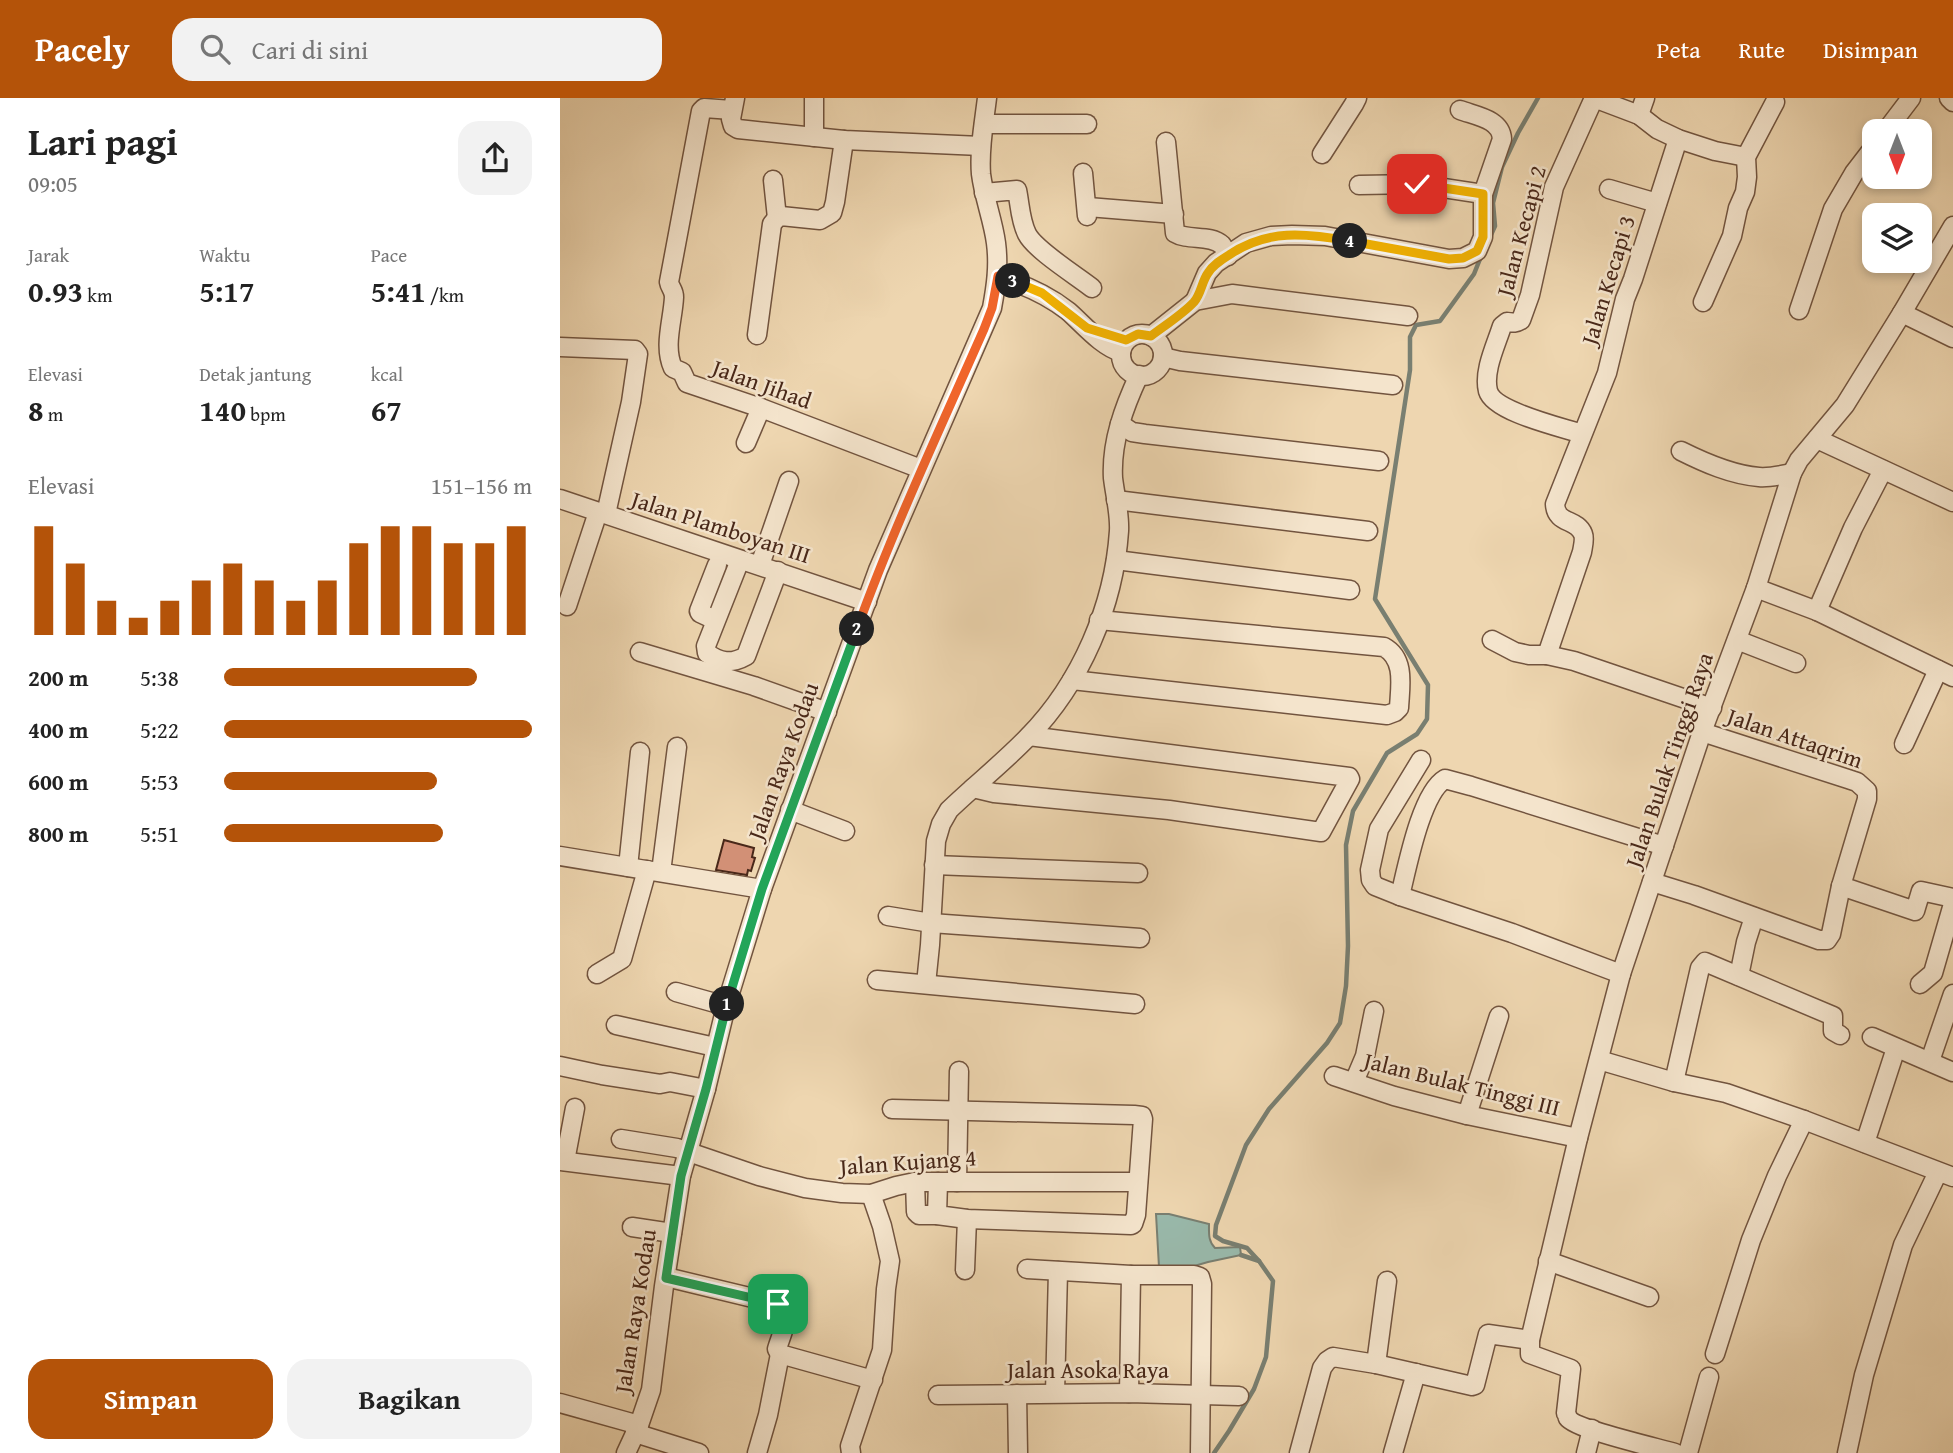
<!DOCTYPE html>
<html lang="id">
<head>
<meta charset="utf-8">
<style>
  :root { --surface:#fff; --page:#f2f2f2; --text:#222; --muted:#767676; --accent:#b45309 }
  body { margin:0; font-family:"Gentium Book Plus",serif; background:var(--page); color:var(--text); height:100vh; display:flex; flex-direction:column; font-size:26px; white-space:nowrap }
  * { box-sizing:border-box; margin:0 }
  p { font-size:23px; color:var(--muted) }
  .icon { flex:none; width:38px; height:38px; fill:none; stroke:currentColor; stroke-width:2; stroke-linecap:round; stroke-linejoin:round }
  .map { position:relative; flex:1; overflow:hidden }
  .side { display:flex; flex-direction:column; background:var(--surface); width:560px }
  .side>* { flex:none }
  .needle { width:46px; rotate:180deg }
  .fabs { position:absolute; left:1302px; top:21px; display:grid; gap:14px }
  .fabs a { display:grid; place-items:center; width:70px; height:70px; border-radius:14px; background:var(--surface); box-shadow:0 4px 10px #0003; font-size:35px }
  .pin { position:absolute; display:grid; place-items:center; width:60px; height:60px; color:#fff; margin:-30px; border-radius:14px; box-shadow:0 4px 10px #0006 }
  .km { position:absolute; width:35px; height:35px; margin:-18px; border-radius:50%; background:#222; color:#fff; font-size:19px; line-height:35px; text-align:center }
  .round { display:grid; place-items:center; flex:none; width:74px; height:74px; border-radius:21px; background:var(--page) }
  .summary { display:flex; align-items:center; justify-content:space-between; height:119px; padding:0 28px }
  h1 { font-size:38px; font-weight:700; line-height:52px }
  .stats { display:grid; grid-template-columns:repeat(3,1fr); gap:10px; height:119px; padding:7px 28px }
  .stats div { display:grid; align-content:center }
  .stats b { font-size:30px; font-weight:700 }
  .stats small { font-size:19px; font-weight:400 }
  .stats p { font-size:19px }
  .chart { height:196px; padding:14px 28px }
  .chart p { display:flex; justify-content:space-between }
  .chart svg { width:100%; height:126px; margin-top:7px; stroke:var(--accent); stroke-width:6 }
  .action { display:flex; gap:14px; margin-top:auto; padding:14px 28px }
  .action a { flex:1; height:80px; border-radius:21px; background:var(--accent); color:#fff; font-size:28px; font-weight:700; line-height:80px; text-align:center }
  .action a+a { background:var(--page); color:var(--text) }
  ul { padding:0 28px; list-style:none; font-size:23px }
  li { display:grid; grid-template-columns:112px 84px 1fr; align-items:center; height:52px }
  li i { height:18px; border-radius:9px; background:var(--accent) }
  header { display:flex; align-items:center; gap:42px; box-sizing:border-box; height:98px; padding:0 35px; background:var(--accent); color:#fff }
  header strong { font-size:33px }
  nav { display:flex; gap:38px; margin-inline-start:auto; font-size:24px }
  .search { width:490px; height:63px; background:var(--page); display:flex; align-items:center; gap:18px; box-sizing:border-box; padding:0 24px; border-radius:21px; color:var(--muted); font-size:26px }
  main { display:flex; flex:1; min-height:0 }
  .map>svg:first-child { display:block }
  .water { fill:#99b9ab; stroke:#797f71; stroke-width:2 }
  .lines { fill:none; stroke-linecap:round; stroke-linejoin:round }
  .stream { stroke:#797f71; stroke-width:4.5 }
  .building { fill:#d29076; stroke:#492819; stroke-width:2 }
  .minor-casing { stroke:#72543f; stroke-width:21 }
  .minor { stroke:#f4e4cc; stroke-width:18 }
  .split-1-casing { stroke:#fff; stroke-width:14 }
  .split-2-casing { stroke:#fff; stroke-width:14 }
  .split-3-casing { stroke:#fff; stroke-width:14 }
  .split-4-casing { stroke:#fff; stroke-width:14 }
  .split-5-casing { stroke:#fff; stroke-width:14 }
  .split-1 { stroke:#22a559; stroke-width:9 }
  .split-2 { stroke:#22a559; stroke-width:9 }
  .split-3 { stroke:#f0652b; stroke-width:9 }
  .split-4 { stroke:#f5b400; stroke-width:9 }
  .split-5 { stroke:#f5b400; stroke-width:9 }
  .labels { text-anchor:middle; stroke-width:5; stroke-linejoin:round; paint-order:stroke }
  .street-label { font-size:23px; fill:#492819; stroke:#f4e4cc }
</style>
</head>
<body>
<header>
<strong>Pacely</strong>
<div class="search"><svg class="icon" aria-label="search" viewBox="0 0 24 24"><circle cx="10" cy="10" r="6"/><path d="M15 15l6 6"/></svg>Cari di sini</div>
<nav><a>Peta</a><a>Rute</a><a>Disimpan</a></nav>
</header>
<main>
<section class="side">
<div class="summary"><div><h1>Lari pagi</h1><p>09:05</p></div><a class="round"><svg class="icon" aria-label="share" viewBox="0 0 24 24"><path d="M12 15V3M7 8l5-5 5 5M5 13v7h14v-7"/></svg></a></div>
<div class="stats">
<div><p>Jarak</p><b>0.93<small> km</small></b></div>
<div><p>Waktu</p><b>5:17</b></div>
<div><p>Pace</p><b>5:41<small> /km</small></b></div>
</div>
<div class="stats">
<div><p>Elevasi</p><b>8<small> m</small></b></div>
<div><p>Detak jantung</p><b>140<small> bpm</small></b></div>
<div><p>kcal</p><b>67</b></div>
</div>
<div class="chart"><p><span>Elevasi</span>151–156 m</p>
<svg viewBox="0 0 160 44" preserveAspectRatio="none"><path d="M5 44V6M15 44V19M25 44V32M35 44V38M45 44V32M55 44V25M65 44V19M75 44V25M85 44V32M95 44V25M105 44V12M115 44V6M125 44V6M135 44V12M145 44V12M155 44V6"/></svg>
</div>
<ul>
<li><b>200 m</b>5:38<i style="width:82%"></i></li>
<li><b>400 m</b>5:22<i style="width:100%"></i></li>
<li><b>600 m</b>5:53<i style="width:69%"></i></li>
<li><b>800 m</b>5:51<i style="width:71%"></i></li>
</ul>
<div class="action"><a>Simpan</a><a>Bagikan</a></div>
</section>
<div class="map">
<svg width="1393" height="1355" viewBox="0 0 1393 1355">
  <rect width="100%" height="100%" fill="#eed6b0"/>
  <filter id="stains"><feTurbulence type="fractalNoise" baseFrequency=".00286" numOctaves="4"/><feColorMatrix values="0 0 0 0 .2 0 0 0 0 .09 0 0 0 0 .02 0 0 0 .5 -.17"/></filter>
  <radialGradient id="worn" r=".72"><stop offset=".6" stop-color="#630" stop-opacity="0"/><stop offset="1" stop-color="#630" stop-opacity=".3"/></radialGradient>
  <path class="water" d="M596 1116H609L649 1126C649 1135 648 1143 655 1150L680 1149 681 1157 648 1164 624 1171 599 1169Z"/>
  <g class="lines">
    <g class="stream">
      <path d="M930 139 935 128 933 105 942 69 958 35 978 0"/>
      <path d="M699 1163 687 1150 663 1143 655 1138 656 1127 686 1047 709 1011 767 945 780 925 786 888 788 848 786 747 793 713 827 655 857 636 867 621 868 587 815 501 850 272V239L856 227 880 223 914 176 922 156"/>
      <path d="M654 1355 669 1333 694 1291 706 1259 713 1183 699 1163 681 1157"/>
    </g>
  </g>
  <path class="building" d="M164 742 194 750 192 759 195 760 191 773 188 772 187 777 156 772Z"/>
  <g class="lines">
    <g class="minor-casing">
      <g id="minor">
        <path d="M175 0 171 21 173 28 178 31 284 42 421 48"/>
        <path d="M1034 0 1079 17 1097 31 1118 41 1155 53 1186 59"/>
        <path d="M1389 0 1393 4"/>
        <path d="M172 12 144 10 141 13 109 184C110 190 114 192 114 199 113 222 103 248 113 270L122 274 127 285 201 310 361 371"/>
        <path d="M1079 17 1085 0"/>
        <path d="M424 26H527"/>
        <path d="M1326 33 1351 0"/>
        <path d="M254 39V0"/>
        <path d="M606 44 615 135C628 143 650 136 662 147 663 148 667 156 668 158"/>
        <path d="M762 56 794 6 797 0"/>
        <path d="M523 75 527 118"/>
        <path d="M213 82 217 120"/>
        <path d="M799 87 857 86 923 96"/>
        <path d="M1049 91 1097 105"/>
        <path d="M424 95 457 92C460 106 460 122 467 136 475 152 517 178 532 190"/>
        <path d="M528 109 614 116"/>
        <path d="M437 179C464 186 486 196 508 213 523 226 542 249 561 254"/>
        <path d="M635 203 647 175 656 165 686 145 711 138 732 137 765 138 889 161 903 160 917 153 923 139V96L942 41C941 21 916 18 900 12"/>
        <path d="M1143 204 1172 138 1178 110 1185 94 1187 79 1186 59 1215 4"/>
        <path d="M1239 212 1273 111 1294 75 1314 49"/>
        <path d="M1342 215 1393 240"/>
        <circle cx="582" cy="257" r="21"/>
        <path d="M197 237 212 126 217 120 221 118 260 122 272 115 275 104 284 42"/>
        <path d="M591 238 635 203 672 196 848 218"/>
        <path d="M0 249 75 252 78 256 71 304 46 416"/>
        <path d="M603 259 620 263 833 287"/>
        <path d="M560 326 572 334 585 336 819 363"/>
        <path d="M1022 336C1001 329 934 314 928 293 923 273 936 247 942 228L947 224C953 225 956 225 961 222L970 197 994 89 1034 0"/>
        <path d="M1257 341 1393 404"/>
        <path d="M186 345 201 310"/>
        <path d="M1121 353C1145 365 1172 377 1199 379 1210 380 1222 377 1232 375"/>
        <path d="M0 401 307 504"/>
        <path d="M556 402 808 433"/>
        <path d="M180 462 146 548 147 555C160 565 172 566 186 558L218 473"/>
        <path d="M556 462 790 492"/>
        <path d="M200 467 229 383"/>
        <path d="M1196 490 1257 513 1393 579"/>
        <path d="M7 508 38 414"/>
        <path d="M1257 513 1293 430 1323 372"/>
        <path d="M155 522 140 515 139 513 157 467"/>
        <path d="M932 542 955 554 969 557H987L1014 563 1152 610"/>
        <path d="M1177 542 1236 565"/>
        <path d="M80 554 194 588 267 614"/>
        <path d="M987 557 1022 454C1023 448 1025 441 1023 436 1017 420 996 427 995 406L1047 275 1065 201 1073 181 1118 41"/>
        <path d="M512 582 827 617 835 614 839 610C840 589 846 561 824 549L539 522"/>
        <path d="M1344 646 1378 572"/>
        <path d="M861 662 819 731 810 772 811 782 815 788 840 798 952 835 1061 876"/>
        <path d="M413 690 434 695 609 712 761 734 790 681 789 679 469 638"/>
        <path d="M230 712 285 733"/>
        <path d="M0 758 202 791"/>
        <path d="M374 767 578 775"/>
        <path d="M68 769 80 654"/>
        <path d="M101 774 117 649"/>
        <path d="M1092 784 1134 797 1259 842H1267L1271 836 1281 788 1307 701V693L1297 684 1288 681 1142 634"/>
        <path d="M1281 788 1355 813 1361 793 1393 800"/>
        <path d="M840 798C847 770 861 695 885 681L911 688 1104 748"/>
        <path d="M328 818 371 825 580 840"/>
        <path d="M37 876 62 861 87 772"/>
        <path d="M1179 878 1186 844 1194 819"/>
        <path d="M317 882 575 906"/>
        <path d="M366 886 370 847 376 743 381 726 389 712C415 687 443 665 468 639 521 585 554 508 559 433 560 416 555 397 553 380 551 344 564 309 579 277"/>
        <path d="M1360 886 1373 875 1393 806"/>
        <path d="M116 894 166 908"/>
        <path d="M56 927 155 949"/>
        <path d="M1312 939 1393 974"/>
        <path d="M1039 962 1114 984 1166 995 1244 1022 1393 1079"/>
        <path d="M1370 963 1393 896"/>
        <path d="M0 968 42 977 100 986 110 984 146 991"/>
        <path d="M774 978 834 998 907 1017 1018 1040"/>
        <path d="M794 984 805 958 814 913"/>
        <path d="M1114 984 1140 870 1145 864 1273 918V933L1280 937"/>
        <path d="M332 1011 574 1017 582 1018 583 1021 576 1117 573 1126 571 1127 407 1121 377 1117 378 1084"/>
        <path d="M907 1017 939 918"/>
        <path d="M61 1041 117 1050 199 1078 245 1090 282 1095 311 1096 336 1088 355 1084H578"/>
        <path d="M1305 1045 1336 950"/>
        <path d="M0 1063 121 1078"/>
        <path d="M5 1063 15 1010"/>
        <path d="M355 1084 356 1114 359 1117H377"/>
        <path d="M397 1084 399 973"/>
        <path d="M72 1129 112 1135"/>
        <path d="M988 1163 1089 1199"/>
        <path d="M467 1171 571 1177H634L640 1179 642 1186 640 1355"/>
        <path d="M405 1172 407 1121"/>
        <path d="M106 1179 218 1206C233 1217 221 1236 217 1251L220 1256 313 1282"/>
        <path d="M1155 1256 1191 1142 1217 1078 1244 1022"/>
        <path d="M816 1266 827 1183"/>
        <path d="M495 1295 498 1173"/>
        <path d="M569 1295 571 1177"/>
        <path d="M457 1296 458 1355"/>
        <path d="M378 1297 569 1295 679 1298"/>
        <path d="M0 1305 79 1327"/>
        <path d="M75 1335 139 1355"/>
        <path d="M66 1355 79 1327 91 1292 104 1188 121 1078 146 991 166 908 202 791 318 472 432 210C436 188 439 168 436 145 433 122 424 100 421 76 419 51 424 25 427 0"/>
        <path d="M197 1355 208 1317 220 1256"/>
        <path d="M291 1355 290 1348 322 1252 326 1191 330 1163 322 1128 311 1096"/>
        <path d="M739 1355 762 1270 767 1263 773 1259 816 1266 912 1288 915 1287 928 1236 970 1242"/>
        <path d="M833 1355 856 1275"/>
        <path d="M1026 1355 1032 1331"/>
        <path d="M1115 1355C1098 1350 1015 1331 1008 1320 1007 1318 1007 1316 1006 1315L1011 1271 970 1256V1242L1018 1040 1061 876 1142 634 1196 490 1232 375 1239 362 1285 307 1342 215 1393 128"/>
        <path d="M1128 1355 1149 1279"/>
        <path d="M1287 1355 1304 1277 1343 1147 1378 1074"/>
      </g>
    </g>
    <use href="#minor" class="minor"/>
  </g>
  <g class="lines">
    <g class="split-1-casing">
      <path id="split-1" d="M167 906 146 991 121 1078 106 1180 218 1206"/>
    </g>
    <g class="split-2-casing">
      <path id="split-2" d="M167 906 202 791 297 531"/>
    </g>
    <g class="split-3-casing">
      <path id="split-3" d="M297 531C334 429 380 331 424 231L432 210 438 178 453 183"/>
    </g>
    <g class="split-4-casing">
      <path id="split-4" d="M453 183 482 195 527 230 566 242 578 236 591 238C604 228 623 216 634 204 641 196 642 183 648 175 653 167 661 162 669 157 707 131 745 135 790 143"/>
    </g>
    <g class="split-5-casing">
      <path id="split-5" d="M790 143 889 161 903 160 917 153 923 139V96L857 86"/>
    </g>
    <use href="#split-1" class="split-1"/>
    <use href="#split-2" class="split-2"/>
    <use href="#split-3" class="split-3"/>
    <use href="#split-4" class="split-4"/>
    <use href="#split-5" class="split-5"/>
  </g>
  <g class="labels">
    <g class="street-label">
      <text transform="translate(961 133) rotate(-75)" y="8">Jalan Kecapi 2</text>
      <text transform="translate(1048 182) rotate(-73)" y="8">Jalan Kecapi 3</text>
      <text transform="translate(202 286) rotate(20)" y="8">Jalan Jihad</text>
      <text transform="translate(161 429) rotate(18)" y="8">Jalan Plamboyan III</text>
      <text transform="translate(1235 640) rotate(19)" y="8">Jalan Attaqrim</text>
      <text transform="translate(1109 662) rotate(-71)" y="8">Jalan Bulak Tinggi Raya</text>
      <text transform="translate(223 663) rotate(-70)" y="8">Jalan Raya Kodau</text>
      <text transform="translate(902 986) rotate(14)" y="8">Jalan Bulak Tinggi III</text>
      <text transform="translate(348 1064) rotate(-4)" y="8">Jalan Kujang 4</text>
      <text transform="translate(75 1213) rotate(-81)" y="8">Jalan Raya Kodau</text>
      <text x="528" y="1280">Jalan Asoka Raya</text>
    </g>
  </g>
  <rect width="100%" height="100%" filter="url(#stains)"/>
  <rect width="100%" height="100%" fill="url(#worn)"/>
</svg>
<div class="fabs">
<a><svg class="needle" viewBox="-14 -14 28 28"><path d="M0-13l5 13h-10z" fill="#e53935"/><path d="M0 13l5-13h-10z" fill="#767676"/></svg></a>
<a><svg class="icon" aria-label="layers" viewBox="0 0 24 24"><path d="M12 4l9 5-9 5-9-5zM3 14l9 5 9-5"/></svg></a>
</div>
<div class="pin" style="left:218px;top:1206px;background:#1e9e55"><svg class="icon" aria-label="arrive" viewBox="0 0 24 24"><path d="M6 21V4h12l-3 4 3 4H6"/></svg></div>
<div class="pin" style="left:857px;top:86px;background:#d93025"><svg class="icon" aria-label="check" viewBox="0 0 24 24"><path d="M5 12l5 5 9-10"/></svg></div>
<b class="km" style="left:167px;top:906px">1</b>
<b class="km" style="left:297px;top:531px">2</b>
<b class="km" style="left:453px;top:183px">3</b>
<b class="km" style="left:790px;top:143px">4</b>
</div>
</main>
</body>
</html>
